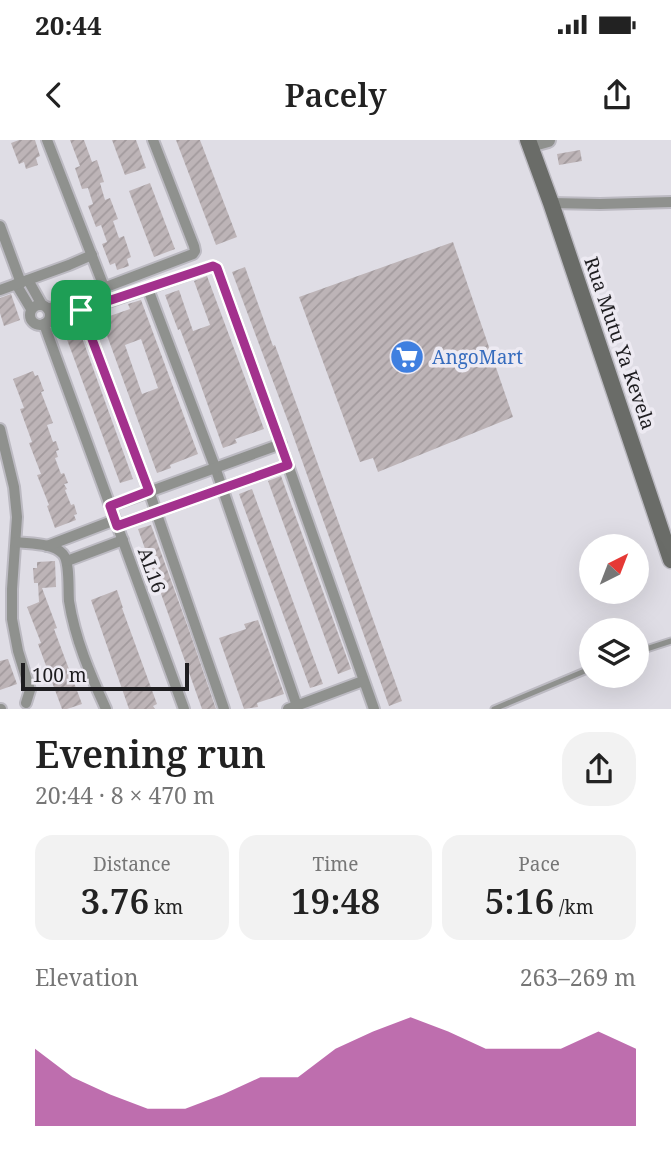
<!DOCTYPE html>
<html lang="en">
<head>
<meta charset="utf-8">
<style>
  :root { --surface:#fff; --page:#f2f2f2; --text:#222; --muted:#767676; --accent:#a3318d }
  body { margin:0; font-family:"Noto Serif",serif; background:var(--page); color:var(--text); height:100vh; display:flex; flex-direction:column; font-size:26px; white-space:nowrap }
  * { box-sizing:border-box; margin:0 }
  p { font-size:23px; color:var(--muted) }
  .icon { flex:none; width:38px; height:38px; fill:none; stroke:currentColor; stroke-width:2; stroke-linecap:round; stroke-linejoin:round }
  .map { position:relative; height:569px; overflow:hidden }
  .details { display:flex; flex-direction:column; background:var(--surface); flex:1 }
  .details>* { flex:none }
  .needle { width:46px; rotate:42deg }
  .buttons { position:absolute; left:579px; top:394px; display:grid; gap:14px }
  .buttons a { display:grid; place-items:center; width:70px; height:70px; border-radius:50%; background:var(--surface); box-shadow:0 7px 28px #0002; font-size:35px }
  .scale { position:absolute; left:21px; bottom:18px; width:168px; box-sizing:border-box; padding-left:7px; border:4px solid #1e1d20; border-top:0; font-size:19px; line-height:24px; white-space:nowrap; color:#1e1d20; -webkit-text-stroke:5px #edeaf2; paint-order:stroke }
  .pin { position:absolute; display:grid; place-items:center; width:60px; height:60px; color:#fff; margin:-30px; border-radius:14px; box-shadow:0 4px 10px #0006 }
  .round { display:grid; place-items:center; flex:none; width:74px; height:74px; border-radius:28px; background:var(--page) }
  .headline { display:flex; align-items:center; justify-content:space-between; height:119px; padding:0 35px }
  h1 { font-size:38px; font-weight:600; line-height:52px }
  .figures { display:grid; grid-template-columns:repeat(3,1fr); gap:10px; height:119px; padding:7px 35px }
  .figures div { display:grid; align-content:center; border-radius:18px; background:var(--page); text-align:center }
  .figures b { font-size:35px; font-weight:600 }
  .figures small { font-size:19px; font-weight:400 }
  .figures p { font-size:19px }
  .chart { height:196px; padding:14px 35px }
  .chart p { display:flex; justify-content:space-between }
  .chart svg { width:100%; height:126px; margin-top:7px; fill:var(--accent); opacity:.7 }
  .status { display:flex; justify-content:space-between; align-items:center; height:49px; padding:0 35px; background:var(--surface); direction:ltr }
  .status svg { height:19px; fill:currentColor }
  header { display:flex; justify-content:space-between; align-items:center; height:91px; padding:0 35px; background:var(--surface); font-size:32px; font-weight:600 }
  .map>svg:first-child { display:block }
  .building { fill:url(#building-hatch); fill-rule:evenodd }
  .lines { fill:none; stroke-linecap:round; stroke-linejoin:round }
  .service-casing { stroke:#bcbac2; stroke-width:9 }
  .minor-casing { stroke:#bcbac2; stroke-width:14 }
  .tertiary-casing { stroke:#bcbac2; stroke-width:18 }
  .secondary-casing { stroke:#bcbac2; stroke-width:19 }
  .service { stroke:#8f918e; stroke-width:5 }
  .minor { stroke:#8f918e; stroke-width:10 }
  .tertiary { stroke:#8f918e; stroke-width:14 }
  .secondary { stroke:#6a6c68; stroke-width:16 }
  .route-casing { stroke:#fff; stroke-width:14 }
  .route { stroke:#a3318d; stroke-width:9 }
  .labels { text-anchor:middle; stroke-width:7; stroke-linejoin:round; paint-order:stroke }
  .street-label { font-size:19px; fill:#1e1d20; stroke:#edeaf2 }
  .shop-label { font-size:19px; fill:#366cbe; stroke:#edeaf2; text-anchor:start }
</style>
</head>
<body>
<div class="status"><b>20:44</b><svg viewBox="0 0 49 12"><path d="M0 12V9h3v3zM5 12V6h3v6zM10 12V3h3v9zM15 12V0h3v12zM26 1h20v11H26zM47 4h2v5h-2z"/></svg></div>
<header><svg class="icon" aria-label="back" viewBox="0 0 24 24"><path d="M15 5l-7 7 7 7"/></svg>Pacely<svg class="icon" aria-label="share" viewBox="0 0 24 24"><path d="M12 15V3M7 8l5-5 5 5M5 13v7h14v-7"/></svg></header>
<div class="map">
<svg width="671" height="569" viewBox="0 0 671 569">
  <defs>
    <pattern id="building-hatch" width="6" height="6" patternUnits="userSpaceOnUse" patternTransform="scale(1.75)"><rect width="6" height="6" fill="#bdb4b7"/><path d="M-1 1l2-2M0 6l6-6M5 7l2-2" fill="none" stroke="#a29a9d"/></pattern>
  </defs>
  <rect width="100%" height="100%" fill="#dfdde5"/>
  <g class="building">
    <path d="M19 0H35L40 16 36 18 38 25 26 29 24 22 19 24 11 3Z"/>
    <path d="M70 0H84L92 22 97 20 104 42 100 43 105 60 110 58 118 79 113 81 119 98 124 96 131 117 127 119 129 126 117 130 115 123 110 125 102 104 107 102 101 85 96 87 88 66 93 64 88 48 82 49 75 28 80 26Z"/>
    <path d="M112 0H136L146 28 125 35Z"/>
    <path d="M176 0H200L237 97 216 105Z"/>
    <path d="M580 10 582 21 559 25 557 14Z"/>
    <path d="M150 43 175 109 154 117 129 51Z"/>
    <path d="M453 102 513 277 378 332 373 318 360 322 299 157Z"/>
    <path d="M245 127 273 206 275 205 304 285 402 561 389 566 289 284 232 132Z"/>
    <path d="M207 136 264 289 235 299 237 303 223 308 195 229 180 189 178 190 165 155 179 150 193 191 210 185 194 141Z"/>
    <path d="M11 154 20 180 4 186 0 173V158Z"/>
    <path d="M141 160 198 314 170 325 171 328 157 333 101 179 130 169 128 164ZM141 199 158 248 142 254 125 205Z"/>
    <path d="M76 181 133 339 120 343 62 186Z"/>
    <path d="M33 231 35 236 38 235 44 251 41 252 53 283 47 285 53 302 56 301 59 310 56 311 58 317 55 318 61 334 64 333 68 343 64 344 67 349 65 350 71 365 74 364 77 374 74 375 76 380 55 388 47 366 49 365 37 335 41 334 29 303 32 302 20 269 24 268 13 239Z"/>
    <path d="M281 336 351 529 338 534 268 341Z"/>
    <path d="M252 349 323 544 310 548 239 354Z"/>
    <path d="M151 385 189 490 216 569H202L138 389Z"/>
    <path d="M55 421 56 447 42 448 57 488 54 489 82 564 67 569H62L38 504 41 503 27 467 39 462 38 443H34L33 428H37V422Z"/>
    <path d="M117 450 123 468H122L157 564 153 566 155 569H129L91 460Z"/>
    <path d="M258 480 284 554 257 563 258 567 244 569 219 498 246 489 244 484Z"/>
    <path d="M8 519 17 544 0 550V521Z"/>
  </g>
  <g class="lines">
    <g class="service-casing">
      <g id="service">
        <path d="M637 512 671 501"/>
        <path d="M494 569 592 528"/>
      </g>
    </g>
    <g class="minor-casing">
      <g id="minor">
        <path d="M47 0 104 147"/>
        <path d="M551 63 600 64 671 62"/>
        <path d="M0 86 21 143"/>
        <path d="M28 140 42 165"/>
        <path d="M16 144 31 169"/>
        <path d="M148 149 215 327 297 566"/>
        <path d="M0 150 69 125 92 115"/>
        <circle cx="40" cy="175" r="10"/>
        <path d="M48 169 193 114 195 111 194 106 153 0"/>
        <path d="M81 170 149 351 224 569"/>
        <path d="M0 289 14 347 17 377 12 449V479L18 511 30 550 26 563"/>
        <path d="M110 366 281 304"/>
        <path d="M117 386 288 325"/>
        <path d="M16 402C30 404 53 403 63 414 70 422 68 449 69 461 75 499 90 534 106 569"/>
        <path d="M47 406 115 380"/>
        <path d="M67 421 123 400"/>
        <path d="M0 569H1"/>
        <path d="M184 569 44 184 213 126 217 128 288 325 374 569"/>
        <path d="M288 569 363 541"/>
      </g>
    </g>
    <g class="tertiary-casing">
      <path id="tertiary" d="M530 5 548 0"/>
    </g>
    <g class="secondary-casing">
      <path id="secondary" d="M528 0 551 63 671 420"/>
    </g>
    <use href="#service" class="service"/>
    <use href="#minor" class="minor"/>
    <use href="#tertiary" class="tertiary"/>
    <use href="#secondary" class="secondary"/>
  </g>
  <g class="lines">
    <g class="route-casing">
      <path id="route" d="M213 126 217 128 288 325 117 386 110 366 149 351 81 170Z"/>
    </g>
    <use href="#route" class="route"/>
  </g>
  <defs>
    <g id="supermarket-disc" transform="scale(1.75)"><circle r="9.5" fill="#3f7fe0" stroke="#edeaf2"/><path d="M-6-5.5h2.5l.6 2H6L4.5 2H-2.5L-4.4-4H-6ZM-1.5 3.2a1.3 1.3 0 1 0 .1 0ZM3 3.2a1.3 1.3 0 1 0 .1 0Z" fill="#fff"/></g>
  </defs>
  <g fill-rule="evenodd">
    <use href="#supermarket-disc" x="407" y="217"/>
  </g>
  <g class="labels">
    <g class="street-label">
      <text transform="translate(620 203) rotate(71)" y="7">Rua Mutu Ya Kevela</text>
      <text transform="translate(152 430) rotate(70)" y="7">AL16</text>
    </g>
    <g class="shop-label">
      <text x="432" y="224">AngoMart</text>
    </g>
  </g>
</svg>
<div class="buttons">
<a><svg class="needle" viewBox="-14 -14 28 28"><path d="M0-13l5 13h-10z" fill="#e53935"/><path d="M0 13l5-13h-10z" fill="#767676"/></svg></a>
<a><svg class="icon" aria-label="layers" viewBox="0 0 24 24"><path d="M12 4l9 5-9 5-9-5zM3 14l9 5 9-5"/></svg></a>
</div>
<div class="scale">100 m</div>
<div class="pin" style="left:81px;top:170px;background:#1e9e55"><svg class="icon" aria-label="arrive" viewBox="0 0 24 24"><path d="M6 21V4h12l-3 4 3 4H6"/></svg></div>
</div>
<section class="details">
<div class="headline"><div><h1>Evening run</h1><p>20:44 · 8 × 470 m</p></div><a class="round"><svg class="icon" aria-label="share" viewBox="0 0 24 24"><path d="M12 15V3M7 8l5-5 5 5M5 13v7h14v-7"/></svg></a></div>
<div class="figures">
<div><p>Distance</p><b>3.76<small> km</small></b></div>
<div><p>Time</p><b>19:48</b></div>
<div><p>Pace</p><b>5:16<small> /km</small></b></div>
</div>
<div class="chart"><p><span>Elevation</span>263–269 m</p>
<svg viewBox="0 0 160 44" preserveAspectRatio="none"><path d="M0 44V17L10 27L20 33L30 38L40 38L50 33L60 27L70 27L80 17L90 11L100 6L110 11L120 17L130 17L140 17L150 11L160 17V44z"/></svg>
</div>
</section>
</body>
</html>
